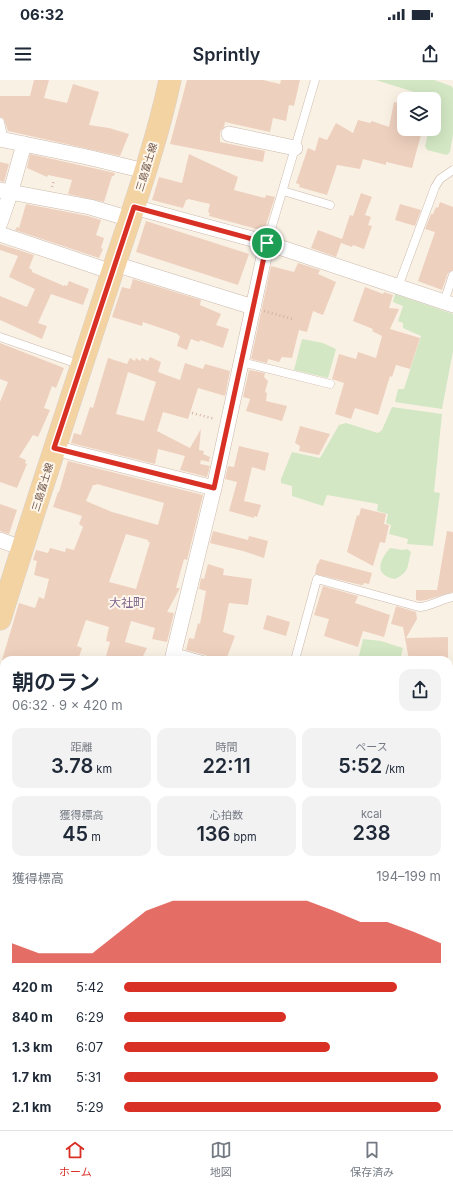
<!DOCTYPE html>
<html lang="ja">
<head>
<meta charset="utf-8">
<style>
  :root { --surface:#fff; --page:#f2f2f3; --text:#1f2937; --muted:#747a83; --line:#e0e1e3; --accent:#d93025 }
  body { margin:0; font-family:Inter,"Noto Sans JP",sans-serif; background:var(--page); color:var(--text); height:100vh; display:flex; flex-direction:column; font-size:15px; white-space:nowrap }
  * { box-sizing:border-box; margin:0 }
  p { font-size:13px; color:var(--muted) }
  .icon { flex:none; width:22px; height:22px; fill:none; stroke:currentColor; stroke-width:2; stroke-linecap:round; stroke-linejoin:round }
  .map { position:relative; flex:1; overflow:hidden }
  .drawer { position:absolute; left:0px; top:576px; width:453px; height:474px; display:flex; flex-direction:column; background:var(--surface); border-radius:12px 12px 0 0; box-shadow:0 4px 16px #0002 }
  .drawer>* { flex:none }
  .fabs { position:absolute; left:397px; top:12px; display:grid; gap:8px }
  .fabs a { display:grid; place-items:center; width:44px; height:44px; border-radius:8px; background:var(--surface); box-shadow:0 4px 16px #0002; font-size:20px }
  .pin { position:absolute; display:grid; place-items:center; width:34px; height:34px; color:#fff; margin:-17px; border:2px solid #fff; border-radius:50%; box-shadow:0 1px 4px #0007 }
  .round { display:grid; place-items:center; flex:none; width:42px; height:42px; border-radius:12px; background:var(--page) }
  .head { display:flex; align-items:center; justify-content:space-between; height:68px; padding:0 12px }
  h1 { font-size:22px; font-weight:600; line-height:30px }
  .figures { display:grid; grid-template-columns:repeat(3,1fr); gap:6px; height:68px; padding:4px 12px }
  .figures div { display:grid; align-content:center; border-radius:10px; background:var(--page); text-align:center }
  .figures b { font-size:20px; font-weight:600 }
  .figures small { font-size:11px; font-weight:400 }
  .figures p { font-size:11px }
  .chart { height:112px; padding:8px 12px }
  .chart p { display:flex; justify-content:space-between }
  .chart svg { width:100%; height:72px; margin-top:4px; fill:var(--accent); opacity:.7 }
  ul { padding:0 12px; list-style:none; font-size:13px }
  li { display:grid; grid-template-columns:64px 48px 1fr; align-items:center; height:30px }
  li i { height:10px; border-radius:5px; background:var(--accent) }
  .status { display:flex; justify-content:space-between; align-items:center; height:28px; padding:0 20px; background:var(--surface); direction:ltr }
  .status svg { height:11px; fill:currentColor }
  header { display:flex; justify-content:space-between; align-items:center; height:52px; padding:0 12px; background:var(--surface); font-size:18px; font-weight:600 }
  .tab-bar { display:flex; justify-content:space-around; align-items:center; height:56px; border-top:1px solid var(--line); background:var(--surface); font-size:11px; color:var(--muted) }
  .tab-bar a { display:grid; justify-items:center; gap:2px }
  .tab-bar .current { color:var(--accent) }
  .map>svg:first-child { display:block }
  .green { fill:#d3e7c4 }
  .building { fill:#eed0be; fill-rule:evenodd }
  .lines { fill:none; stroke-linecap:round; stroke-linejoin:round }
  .service-casing { stroke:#cbb9ac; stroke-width:9 }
  .minor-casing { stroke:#cbb9ac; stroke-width:16 }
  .tertiary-casing { stroke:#cbb9ac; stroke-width:20 }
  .primary-casing { stroke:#d7d0cd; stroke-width:23 }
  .path { stroke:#d2b3a2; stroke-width:2.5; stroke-dasharray:1 3; stroke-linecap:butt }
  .service { stroke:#fff; stroke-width:8 }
  .minor { stroke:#fff; stroke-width:15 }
  .tertiary { stroke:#fff; stroke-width:19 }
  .primary { stroke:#f4d3a2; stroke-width:22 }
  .route-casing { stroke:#fff; stroke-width:8 }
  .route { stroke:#d93025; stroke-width:5 }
  .labels { text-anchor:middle; stroke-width:4; stroke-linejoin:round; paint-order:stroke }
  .street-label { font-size:10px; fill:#71584c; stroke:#fef6eb }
  .quarter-label { font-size:12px; fill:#7e648d; stroke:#fef6eb }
</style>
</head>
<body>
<div class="status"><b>06:32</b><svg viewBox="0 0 49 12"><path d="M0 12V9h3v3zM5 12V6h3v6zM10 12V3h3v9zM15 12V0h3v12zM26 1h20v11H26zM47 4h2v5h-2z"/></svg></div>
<header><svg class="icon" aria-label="menu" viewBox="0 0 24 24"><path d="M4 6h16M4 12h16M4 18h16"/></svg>Sprintly<svg class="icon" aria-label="share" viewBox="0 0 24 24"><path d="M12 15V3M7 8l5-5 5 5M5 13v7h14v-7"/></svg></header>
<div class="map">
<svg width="453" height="1050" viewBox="0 0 453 1050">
  <rect width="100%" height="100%" fill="#faf1e5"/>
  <g class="green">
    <path d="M376 0H434L451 6 453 8V54L450 72 447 75 427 70 425 66 429 49H434L435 17 414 12Z"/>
    <path d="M395 214 453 234V271L442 329 395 322 398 309H404L421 256 403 248V243L398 241 403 226 393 222Z"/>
    <path d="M302 259 323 263 336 269 328 298 294 290Z"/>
    <path d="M392 327 442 334 434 412 440 413 433 466 407 464 408 459 389 454 391 445 386 443 388 434 377 431 378 424 327 415 323 426 292 416V406L281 403V399L292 372 320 378 339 345 346 343 378 353 382 350Z"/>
    <path d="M390 468 403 470 407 469 411 472C407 486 410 492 395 499 392 498 389 498 386 496 374 489 384 475 390 468Z"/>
    <path d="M363 559 381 561 403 568 400 580H358Z"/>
    <path d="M351 1046 359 1048 360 1046H391L398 1049 350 1050Z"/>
  </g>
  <g class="building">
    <path d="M34 0H49L44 18 67 23 73 4 99 12 89 45 109 48 129 54 120 76 8 51 4 39 0 37V16H30Z"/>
    <path d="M187 0H263L280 4 281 0H300L294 26 289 25 286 41 273 38 270 52 225 42 224 47 220 52V62L265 71 263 82 170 64Z"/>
    <path d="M394 22 404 24V49H413L422 51 412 88 386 82V85L363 79 360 89 337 85 327 115 299 107 300 105 296 103 308 68 315 71 319 57 327 60 336 43 353 53 358 40 370 43 372 41 389 47Z"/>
    <path d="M30 74 115 93 114 96H112L104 122 68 114 72 100 48 95 47 97 27 88Z"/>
    <path d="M189 74 238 97 234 110 265 118 266 115 275 117 264 151 209 136 210 133 208 132 210 124 188 119 187 120H186L183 128 152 120 159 97 182 103Z"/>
    <path d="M0 82 9 84 4 102 0 101Z"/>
    <path d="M361 113 372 117 365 135 371 137 368 145 372 146 364 169 353 165 352 167 341 163 336 177 311 168 318 150 342 159 350 135 353 136Z"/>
    <path d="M440 122 453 127V190L448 193 442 210 418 201 435 152 425 149 431 134H433L436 127 438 128Z"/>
    <path d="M26 124 88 136 101 140 96 155 104 158 101 168 103 169 99 178 15 150 17 147 19 148Z"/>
    <path d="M400 124 421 130 415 146 395 140Z"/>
    <path d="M146 141 249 174 238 205 136 172Z"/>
    <path d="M0 164 34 175 29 188 32 190V192L64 206V205L67 206 69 201 89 209 83 225 51 214 38 243 47 246 42 259 0 240V216L27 227 35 209 9 197 18 176 0 170Z"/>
    <path d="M298 183 320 190 318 194 336 202 323 235 313 231 307 252 299 250 292 278 282 277 279 282 268 279 267 283 251 279 271 186 294 192Z"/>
    <path d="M133 199 201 220 200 225 221 234 216 245 229 249 223 268 200 260 199 262 191 259 187 270 177 266 180 256 178 255V254L143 242 142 246 112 237 122 207 130 209Z"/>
    <path d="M365 207 383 214 384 212 393 215 389 228 399 229 390 249 420 258 410 289 396 285 392 297 390 296 378 335 355 328 351 339 335 334 344 303 332 299 339 274 356 279 358 272 376 278 382 256 372 251 373 249 353 241Z"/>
    <path d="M0 263 64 288 56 308 52 306 44 328 50 330 38 357 33 355 19 377 26 380 25 383 27 384 17 408 0 402V322L8 302 0 299Z"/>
    <path d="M150 277 161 282 158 292 180 300 185 283 203 289 205 284 230 291 225 316 198 308 188 339 163 332 157 351 190 368 201 349 199 370 204 371 203 374 210 377 209 382 201 380 200 384 210 386 207 397 180 390 185 376 158 369 155 384 71 363 74 353 81 355 90 327 93 328 108 278 127 284 130 278 135 281 136 278 140 281 142 278 148 281ZM128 292 156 302 144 341 116 334Z"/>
    <path d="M249 290 265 293 264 297 268 301 265 312 267 313 266 321 287 326 282 341 246 331 250 319 243 317Z"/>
    <path d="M300 346 330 354 319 375 299 371 300 366 295 363Z"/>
    <path d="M239 366 269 373 265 391 252 387 244 421 261 425 257 437 254 436V438L229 431 237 402 225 399 228 386 234 387Z"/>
    <path d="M68 381 203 415 187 480 184 479 176 508H180L167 532 174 533 167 562 152 559 155 548 131 541 125 562 147 568 141 580H105L110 562 106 561 109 547 86 540 77 566 82 568 78 580H2L19 523 35 528 39 517 44 519 49 499 34 495 37 481 33 480 36 470 48 473 50 468 65 472 66 468 74 470 83 447 79 444 82 436 53 427 58 412H59ZM97 404 164 423 158 445 112 432 86 421 93 405H96ZM126 454 148 460V462H150L136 509 109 502Z"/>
    <path d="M0 424 17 430 9 454 0 451Z"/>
    <path d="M361 428 386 434 384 444 389 445 385 463 380 462 373 486 347 472 357 435 359 436Z"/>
    <path d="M213 451 248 460 249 456 268 461 264 478 243 471 210 463Z"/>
    <path d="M447 451 453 452V512L426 520 420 521 416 520V510H437Z"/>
    <path d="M320 479 372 493 369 504 364 503 363 505H361L315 494 317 484H318Z"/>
    <path d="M208 484 224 489 223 495 252 499 248 525 229 523 223 552 235 556 226 580H208L207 576 205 575 186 570 189 558 194 559 198 543 200 544 206 511 199 509 201 498 204 499Z"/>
    <path d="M323 506 358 516 355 523 390 535 384 557 363 551 358 567 324 556 329 539 314 535Z"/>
    <path d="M396 526 416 532 417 539 406 558 448 557V580H409L403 547 391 544Z"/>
    <path d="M267 535 290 542 286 556 263 549Z"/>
  </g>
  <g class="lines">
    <g class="service-casing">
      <g id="service">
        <path d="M0 42 4 60"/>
        <path d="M283 111 330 125"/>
        <path d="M267 163 315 0"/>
        <path d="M398 207 435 107 440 99 453 90"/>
        <path d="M444 222 453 195"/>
        <path d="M0 257 81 285"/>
        <path d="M241 282 330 304"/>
        <path d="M174 572 203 580"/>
        <path d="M295 580 317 499 419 527C430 527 441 519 453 517"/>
      </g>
    </g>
    <g class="minor-casing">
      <g id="minor">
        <path d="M229 54 295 68"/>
        <path d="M0 59 87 77 145 91"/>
        <path d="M0 110 90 127 130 139"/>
        <path d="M134 127 267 163 453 225"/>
        <path d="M0 143 11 111 24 64"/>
        <path d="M0 154 112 192"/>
        <path d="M115 184 253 227"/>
        <path d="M54 368 214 408"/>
        <path d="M0 460 22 468"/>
        <path d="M172 580 214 408 267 163"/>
        <path d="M0 603 4 604"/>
        <path d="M449 626 453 627"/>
        <path d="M449 736 453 735"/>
        <path d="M59 1050 62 1047 67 1049 69 1046"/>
      </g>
    </g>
    <g class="tertiary-casing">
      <g id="tertiary">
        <path d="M0 738 4 739"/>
        <path d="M449 798 453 797"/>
      </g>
    </g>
    <g class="primary-casing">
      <g id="primary">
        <path d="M0 539C35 427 72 316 108 205 130 137 155 70 170 0"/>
        <path d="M0 849 4 850"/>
        <path d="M449 972 453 974"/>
      </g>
    </g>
    <g class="path">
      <path d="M52 107 54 100"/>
      <path d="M264 231 292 239"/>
      <path d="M192 333 215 339"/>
    </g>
    <use href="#service" class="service"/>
    <use href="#minor" class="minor"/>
    <use href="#tertiary" class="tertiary"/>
    <use href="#primary" class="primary"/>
  </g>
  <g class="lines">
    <g class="route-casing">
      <path id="route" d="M134 127 267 163 214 408 54 368Z"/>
    </g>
    <use href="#route" class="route"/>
  </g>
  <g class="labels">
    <g class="street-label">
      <text transform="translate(146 87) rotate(-73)" y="4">三島富士線</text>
      <text transform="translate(42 407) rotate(-73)" y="4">三島富士線</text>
    </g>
    <g class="quarter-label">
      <text x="127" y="527">大社町</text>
    </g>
  </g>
</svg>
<div class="fabs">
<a><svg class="icon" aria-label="layers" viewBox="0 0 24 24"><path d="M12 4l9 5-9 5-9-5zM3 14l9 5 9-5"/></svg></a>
</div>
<div class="pin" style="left:267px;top:163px;background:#1e9e55"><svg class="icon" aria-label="arrive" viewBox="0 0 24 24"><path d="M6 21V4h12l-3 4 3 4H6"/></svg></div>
<section class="drawer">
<div class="head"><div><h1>朝のラン</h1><p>06:32 · 9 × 420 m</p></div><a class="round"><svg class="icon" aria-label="share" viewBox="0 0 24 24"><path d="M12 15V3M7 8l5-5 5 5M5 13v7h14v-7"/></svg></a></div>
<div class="figures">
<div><p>距離</p><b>3.78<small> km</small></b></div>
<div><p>時間</p><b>22:11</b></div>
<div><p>ペース</p><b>5:52<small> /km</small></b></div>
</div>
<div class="figures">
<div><p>獲得標高</p><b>45<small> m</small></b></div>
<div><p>心拍数</p><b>136<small> bpm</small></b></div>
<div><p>kcal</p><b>238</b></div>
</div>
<div class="chart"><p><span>獲得標高</span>194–199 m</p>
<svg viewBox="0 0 160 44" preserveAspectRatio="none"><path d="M0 44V32L10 38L20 38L30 38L40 25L50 12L60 6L70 6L80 6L90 6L100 6L110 6L120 12L130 19L140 19L150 25L160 32V44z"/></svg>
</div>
<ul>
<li><b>420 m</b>5:42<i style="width:86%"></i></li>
<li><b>840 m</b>6:29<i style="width:51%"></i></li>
<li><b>1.3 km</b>6:07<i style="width:65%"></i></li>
<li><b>1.7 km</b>5:31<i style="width:99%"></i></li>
<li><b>2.1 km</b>5:29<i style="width:100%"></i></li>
</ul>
</section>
</div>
<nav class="tab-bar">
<a class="current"><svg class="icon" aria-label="home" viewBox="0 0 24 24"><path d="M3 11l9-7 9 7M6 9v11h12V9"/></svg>ホーム</a>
<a><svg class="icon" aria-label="map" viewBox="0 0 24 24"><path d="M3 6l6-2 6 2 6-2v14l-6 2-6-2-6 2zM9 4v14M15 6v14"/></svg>地図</a>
<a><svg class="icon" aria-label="saved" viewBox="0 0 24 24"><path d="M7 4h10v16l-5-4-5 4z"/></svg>保存済み</a>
</nav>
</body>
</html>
